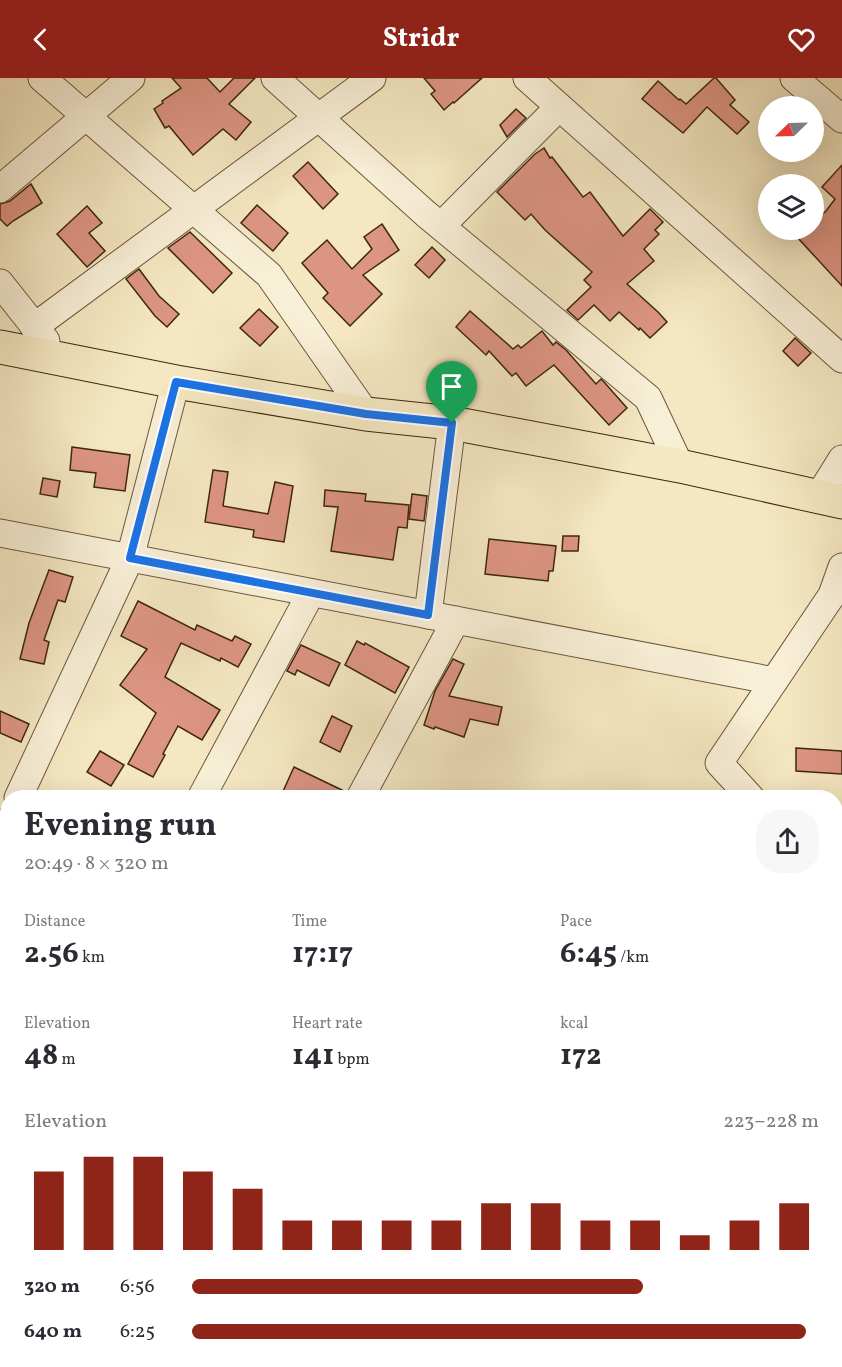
<!DOCTYPE html>
<html lang="en">
<head>
<meta charset="utf-8">
<style>
  :root { --surface:#fff; --page:#f7f7f7; --text:#2b2b33; --muted:#7c7c81; --accent:#8f2418 }
  body { margin:0; font-family:Vollkorn,serif; background:var(--page); color:var(--text); height:100vh; display:flex; flex-direction:column; font-size:22px; white-space:nowrap }
  * { box-sizing:border-box; margin:0 }
  p { font-size:20px; color:var(--muted) }
  .icon { flex:none; width:33px; height:33px; fill:none; stroke:currentColor; stroke-width:2; stroke-linecap:round; stroke-linejoin:round }
  .map { position:relative; flex:1; overflow:hidden }
  .side { position:absolute; left:0px; top:712px; width:843px; height:578px; display:flex; flex-direction:column; background:var(--surface); border-radius:24px 24px 0 0; box-shadow:0 6px 24px #0002 }
  .side>* { flex:none }
  .needle { width:39px; rotate:247deg }
  .fabs { position:absolute; left:758px; top:18px; display:grid; gap:12px }
  .fabs a { display:grid; place-items:center; width:66px; height:66px; border-radius:50%; background:var(--surface); box-shadow:0 6px 24px #0002; font-size:30px }
  .pin { position:absolute; display:grid; place-items:center; width:51px; height:51px; color:#fff; margin:-62px -26px; border-radius:50% 50% 50% 0; rotate:-45deg; box-shadow:0 0 6px #0007 }
  .pin .icon { rotate:45deg }
  .round { display:grid; place-items:center; flex:none; width:63px; height:63px; border-radius:24px; background:var(--page) }
  .head { display:flex; align-items:center; justify-content:space-between; height:102px; padding:0 24px }
  h1 { font-size:33px; font-weight:700; line-height:45px }
  .stats { display:grid; grid-template-columns:repeat(3,1fr); gap:9px; height:102px; padding:6px 24px }
  .stats div { display:grid; align-content:center }
  .stats b { font-size:30px; font-weight:700 }
  .stats small { font-size:16px; font-weight:400 }
  .stats p { font-size:16px }
  .chart { height:168px; padding:12px 24px }
  .chart p { display:flex; justify-content:space-between }
  .chart svg { width:100%; height:108px; margin-top:6px; stroke:var(--accent); stroke-width:6 }
  ul { padding:0 24px; list-style:none; font-size:20px }
  li { display:grid; grid-template-columns:96px 72px 1fr; align-items:center; height:45px }
  li i { height:15px; border-radius:8px; background:var(--accent) }
  header { display:flex; justify-content:space-between; align-items:center; height:78px; padding:0 24px; background:var(--accent); color:#fff; font-size:27px; font-weight:700 }
  .map>svg:first-child { display:block }
  .building { fill:#dd9583; stroke:#3d270f; stroke-width:1.5 }
  .lines { fill:none; stroke-linecap:round; stroke-linejoin:round }
  .minor-casing { stroke:#6b573c; stroke-width:29 }
  .major-casing { stroke:#3d270f; stroke-width:35 }
  .minor { stroke:#f8efd7; stroke-width:27 }
  .major { stroke:#f4e7c1; stroke-width:33 }
  .route-casing { stroke:#fff; stroke-width:12 }
  .route { stroke:#1a73e8; stroke-width:8 }
</style>
</head>
<body>
<header><svg class="icon" aria-label="back" viewBox="0 0 24 24"><path d="M15 5l-7 7 7 7"/></svg>Stridr<svg class="icon" aria-label="heart" viewBox="0 0 24 24"><path d="M12 20l-8-8c-3-5 5-10 8-4 3-6 11-1 8 4z"/></svg></header>
<div class="map">
<svg width="842" height="1289" viewBox="0 0 842 1289">
  <rect width="100%" height="100%" fill="#f4e7c1"/>
  <filter id="stains"><feTurbulence type="fractalNoise" baseFrequency=".00333" numOctaves="4"/><feColorMatrix values="0 0 0 0 .2 0 0 0 0 .09 0 0 0 0 .02 0 0 0 .5 -.17"/></filter>
  <radialGradient id="worn" r=".72"><stop offset=".6" stop-color="#630" stop-opacity="0"/><stop offset="1" stop-color="#630" stop-opacity=".3"/></radialGradient>
  <g class="building">
    <path d="M172 0H207L220 14 234 0H255L229 26 251 44 236 62 223 51 193 77 169 48 165 50 154 31 163 25 162 23 181 10Z"/>
    <path d="M424 0H482L454 25 453 24 444 32 431 16 435 13Z"/>
    <path d="M714 0H716L735 22 730 27 749 44 737 56 707 29 683 55 642 21 658 3 679 22 680 21 686 26Z"/>
    <path d="M516 31 526 40 507 59 500 47Z"/>
    <path d="M544 70 550 80 552 79 583 119 590 114 623 158 650 131 663 144 655 152 659 156 644 171 654 183 627 206 658 234 667 244 650 260 640 250 639 252 619 234 610 243 594 227 578 242 567 232 591 209 584 202 592 194 545 152 531 136 525 142 497 114 535 76Z"/>
    <path d="M308 84 338 116 323 131 293 98Z"/>
    <path d="M842 87V208L797 159 806 152H813V145L826 133 835 121 822 109Z"/>
    <path d="M31 106 42 125 13 143 7 148 0 141V126L10 123Z"/>
    <path d="M257 127 288 155 273 173 241 145Z"/>
    <path d="M87 128 102 145 89 155 105 173 87 189 57 156Z"/>
    <path d="M382 146 399 172 363 197 382 216 350 248 323 220 328 215 302 185 327 162 352 191 372 171 364 159Z"/>
    <path d="M190 154 232 195 213 215 168 170Z"/>
    <path d="M432 169 445 182 429 200 415 187Z"/>
    <path d="M139 191 159 218 179 236 167 249 155 238 126 201Z"/>
    <path d="M259 231 278 249 260 268 240 250Z"/>
    <path d="M470 233 513 271 518 267 521 270 542 253 553 267 556 264 566 272 596 306 601 301 604 304 627 330 609 347 554 287 526 308 516 295 512 298 489 273 486 277 456 249Z"/>
    <path d="M795 260 811 275 798 288 783 273Z"/>
    <path d="M72 369 130 377 125 413 94 409 96 395 70 392Z"/>
    <path d="M213 392 228 394 223 428 268 436 275 404 293 408 284 464 253 459 254 452 205 444Z"/>
    <path d="M43 400 60 403 57 419 40 416Z"/>
    <path d="M325 412 366 416 365 423 409 427 407 450 398 449 393 482 331 473 338 429 324 428Z"/>
    <path d="M412 416 427 418 424 443 409 441Z"/>
    <path d="M563 458H579L578 473H562Z"/>
    <path d="M489 461 556 468 553 493H549L548 503 485 496Z"/>
    <path d="M49 492 73 499 65 524 58 522 44 562 49 564 44 586 20 581 29 545Z"/>
    <path d="M138 523 195 552 197 547 232 563 235 558 251 566 238 589 221 580 220 583 181 565 165 599 220 632 202 662 178 648 163 676 165 677 153 699 128 686 156 635 120 607 147 571 121 558Z"/>
    <path d="M357 563 364 567 365 565 409 589 395 615 345 587Z"/>
    <path d="M301 567 340 585 329 608 297 592 295 597 287 593Z"/>
    <path d="M453 581 464 586 449 618 502 629 498 647 470 641 464 659 435 649 434 651 424 647 435 613Z"/>
    <path d="M0 633 29 646 21 664 0 655Z"/>
    <path d="M332 638 352 648 340 674 320 664Z"/>
    <path d="M796 670 842 673V696L796 693Z"/>
    <path d="M100 673 124 687 111 708 87 694Z"/>
    <path d="M294 689 346 714 344 720H280Z"/>
  </g>
  <g class="lines">
    <g class="minor-casing">
      <g id="minor">
        <path d="M42 0 269 197 366 336"/>
        <path d="M275 0 426 136 648 320 680 388"/>
        <path d="M527 0 842 281"/>
        <path d="M794 0 842 41"/>
        <path d="M0 111 131 0"/>
        <path d="M441 148 559 29"/>
        <path d="M0 205 46 263"/>
        <path d="M34 249 372 0"/>
        <path d="M819 418 842 381"/>
        <path d="M0 455 774 603"/>
        <path d="M428 537 452 345"/>
        <path d="M18 720 130 480 176 304"/>
        <path d="M201 720 311 515"/>
        <path d="M360 720 456 542"/>
        <path d="M751 720 719 685 832 517 842 489"/>
        <path d="M0 759 8 743"/>
        <path d="M836 811 842 818"/>
        <path d="M0 834 8 841"/>
        <path d="M836 846 842 840"/>
        <path d="M0 1050 8 1039"/>
        <path d="M0 1075 8 1080"/>
        <path d="M836 1171 842 1165"/>
        <path d="M274 1282 282 1289"/>
        <path d="M556 1282 564 1289"/>
        <path d="M813 1282 819 1289"/>
        <path d="M750 1289 756 1282"/>
      </g>
    </g>
    <g class="major-casing">
      <path id="major" d="M0 269 176 304 366 336 452 345 680 388 842 424"/>
    </g>
    <use href="#minor" class="minor"/>
    <use href="#major" class="major"/>
  </g>
  <g class="lines">
    <g class="route-casing">
      <path id="route" d="M176 304 366 336 452 345 428 537 130 480Z"/>
    </g>
    <use href="#route" class="route"/>
  </g>
  <rect width="100%" height="100%" filter="url(#stains)"/>
  <rect width="100%" height="100%" fill="url(#worn)"/>
</svg>
<div class="fabs">
<a><svg class="needle" viewBox="-14 -14 28 28"><path d="M0-13l5 13h-10z" fill="#e53935"/><path d="M0 13l5-13h-10z" fill="#7c7c81"/></svg></a>
<a><svg class="icon" aria-label="layers" viewBox="0 0 24 24"><path d="M12 4l9 5-9 5-9-5zM3 14l9 5 9-5"/></svg></a>
</div>
<div class="pin" style="left:452px;top:345px;background:#1e9e55"><svg class="icon" aria-label="arrive" viewBox="0 0 24 24"><path d="M6 21V4h12l-3 4 3 4H6"/></svg></div>
<section class="side">
<div class="head"><div><h1>Evening run</h1><p>20:49 · 8 × 320 m</p></div><a class="round"><svg class="icon" aria-label="share" viewBox="0 0 24 24"><path d="M12 15V3M7 8l5-5 5 5M5 13v7h14v-7"/></svg></a></div>
<div class="stats">
<div><p>Distance</p><b>2.56<small> km</small></b></div>
<div><p>Time</p><b>17:17</b></div>
<div><p>Pace</p><b>6:45<small> /km</small></b></div>
</div>
<div class="stats">
<div><p>Elevation</p><b>48<small> m</small></b></div>
<div><p>Heart rate</p><b>141<small> bpm</small></b></div>
<div><p>kcal</p><b>172</b></div>
</div>
<div class="chart"><p><span>Elevation</span>223–228 m</p>
<svg viewBox="0 0 160 44" preserveAspectRatio="none"><path d="M5 44V12M15 44V6M25 44V6M35 44V12M45 44V19M55 44V32M65 44V32M75 44V32M85 44V32M95 44V25M105 44V25M115 44V32M125 44V32M135 44V38M145 44V32M155 44V25"/></svg>
</div>
<ul>
<li><b>320 m</b>6:56<i style="width:72%"></i></li>
<li><b>640 m</b>6:25<i style="width:98%"></i></li>
</ul>
</section>
</div>
</body>
</html>
